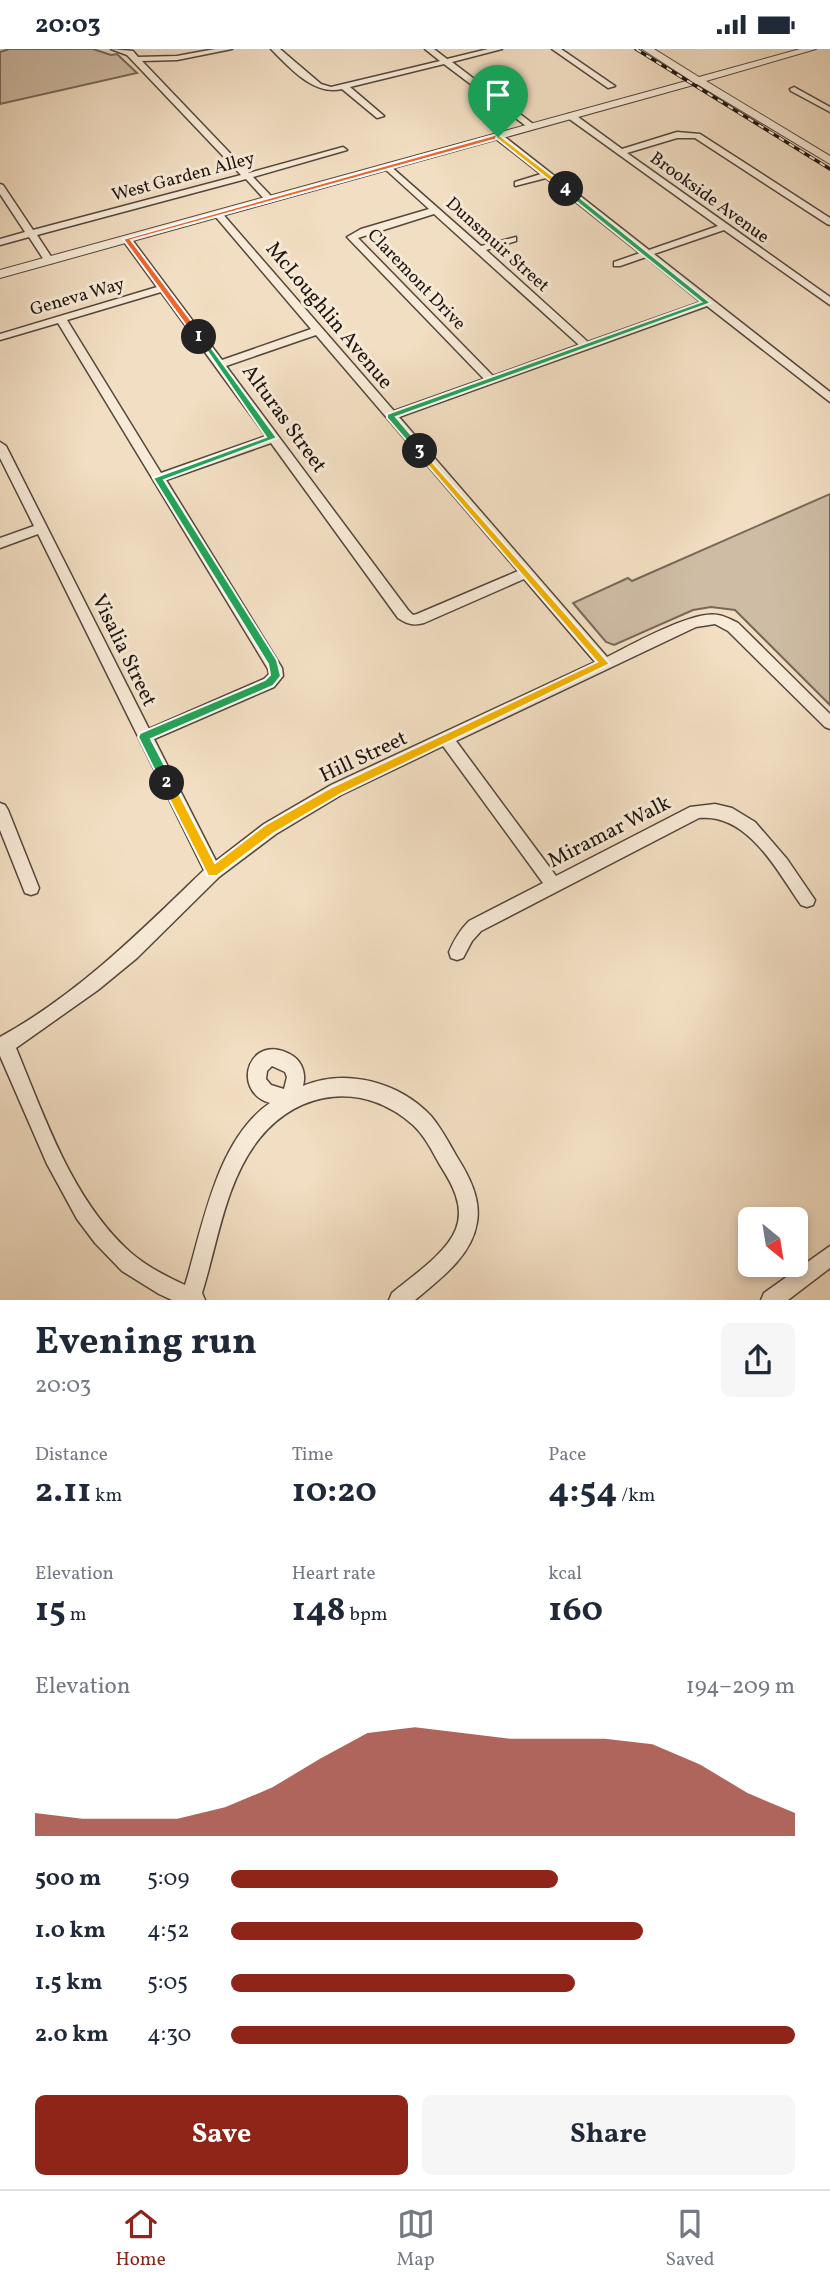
<!DOCTYPE html>
<html lang="en">
<head>
<meta charset="utf-8">
<style>
  :root { --surface:#fff; --page:#f6f6f7; --text:#1f2937; --muted:#747a83; --line:#e0e1e3; --accent:#8f2418 }
  body { margin:0; font-family:Vollkorn,serif; background:var(--page); color:var(--text); height:100vh; display:flex; flex-direction:column; font-size:26px; white-space:nowrap }
  * { box-sizing:border-box; margin:0 }
  p { font-size:23px; color:var(--muted) }
  .icon { flex:none; width:38px; height:38px; fill:none; stroke:currentColor; stroke-width:2; stroke-linecap:round; stroke-linejoin:round }
  .map { position:relative; height:1251px; overflow:hidden }
  .drawer { display:flex; flex-direction:column; background:var(--surface); flex:1 }
  .drawer>* { flex:none }
  .needle { width:46px; rotate:150deg }
  .tools { position:absolute; left:738px; top:1158px; display:grid; gap:14px }
  .tools a { display:grid; place-items:center; width:70px; height:70px; border-radius:10px; background:var(--surface); box-shadow:0 4px 10px #0003; font-size:35px }
  .pin { position:absolute; display:grid; place-items:center; width:60px; height:60px; color:#fff; margin:-72px -30px; border-radius:50% 50% 50% 0; rotate:-45deg; box-shadow:0 0 7px #0007 }
  .pin .icon { rotate:45deg }
  .km { position:absolute; width:35px; height:35px; margin:-18px; border-radius:50%; background:#222; color:#fff; font-size:19px; line-height:35px; text-align:center }
  .round { display:grid; place-items:center; flex:none; width:74px; height:74px; border-radius:10px; background:var(--page) }
  .headline { display:flex; align-items:center; justify-content:space-between; height:119px; padding:0 35px }
  h1 { font-size:38px; font-weight:700; line-height:52px }
  .figures { display:grid; grid-template-columns:repeat(3,1fr); gap:10px; height:119px; padding:7px 35px }
  .figures div { display:grid; align-content:center }
  .figures b { font-size:35px; font-weight:700 }
  .figures small { font-size:19px; font-weight:400 }
  .figures p { font-size:19px }
  .chart { height:196px; padding:14px 35px }
  .chart p { display:flex; justify-content:space-between }
  .chart svg { width:100%; height:126px; margin-top:7px; fill:var(--accent); opacity:.7 }
  .primary-button { display:flex; gap:14px; margin-top:auto; padding:14px 35px }
  .primary-button a { flex:1; height:80px; border-radius:10px; background:var(--accent); color:#fff; font-size:28px; font-weight:700; line-height:80px; text-align:center }
  .primary-button a+a { background:var(--page); color:var(--text) }
  ul { padding:0 35px; list-style:none; font-size:23px }
  li { display:grid; grid-template-columns:112px 84px 1fr; align-items:center; height:52px }
  li i { height:18px; border-radius:9px; background:var(--accent) }
  .status { display:flex; justify-content:space-between; align-items:center; height:49px; padding:0 35px; background:var(--surface); direction:ltr }
  .status svg { height:19px; fill:currentColor }
  .tab-bar { display:flex; justify-content:space-around; align-items:center; height:98px; border-top:2px solid var(--line); background:var(--surface); font-size:19px; color:var(--muted) }
  .tab-bar a { display:grid; justify-items:center; gap:4px }
  .tab-bar .selected { color:var(--accent) }
  .map>svg:first-child { display:block }
  .green { fill:#cebca4; stroke:#76685a; stroke-width:2 }
  .lines { fill:none; stroke-linecap:round; stroke-linejoin:round }
  .minor-casing { stroke:#54473c; stroke-width:3 }
  .tertiary-casing { stroke:#54473c; stroke-width:2 }
  .minor { fill:#f7ead7; fill-rule:evenodd }
  .tertiary { fill:#f7ead7; fill-rule:evenodd }
  .rail-casing { stroke:#1f1510; stroke-width:3.5 }
  .rail { stroke:#f7ead7; stroke-width:2; stroke-dasharray:6; stroke-linecap:butt }
  .split-1 { fill:#f0652b; stroke:#fff; stroke-width:2 }
  .split-2 { fill:#22a559; stroke:#fff; stroke-width:2 }
  .split-3 { fill:#f5b400; stroke:#fff; stroke-width:2 }
  .split-4 { fill:#22a559; stroke:#fff; stroke-width:2 }
  .split-5 { fill:#f5b400; stroke:#fff; stroke-width:2 }
  .labels { text-anchor:middle; stroke-width:6; stroke-linejoin:round; paint-order:stroke }
  .far-street-label { font-size:18px; fill:#1f1510; stroke:#f7ead7 }
  .street-label { font-size:21px; fill:#1f1510; stroke:#f7ead7 }
</style>
</head>
<body>
<div class="status"><b>20:03</b><svg viewBox="0 0 49 12"><path d="M0 12V9h3v3zM5 12V6h3v6zM10 12V3h3v9zM15 12V0h3v12zM26 1h20v11H26zM47 4h2v5h-2z"/></svg></div>
<div class="map">
<svg width="830" height="1251" viewBox="0 0 830 1251">
  <rect width="100%" height="100%" fill="#f2dec2"/>
  <filter id="stains"><feTurbulence type="fractalNoise" baseFrequency=".00286" numOctaves="4"/><feColorMatrix values="0 0 0 0 .2 0 0 0 0 .09 0 0 0 0 .02 0 0 0 .5 -.17"/></filter>
  <radialGradient id="worn" r=".72"><stop offset=".6" stop-color="#630" stop-opacity="0"/><stop offset="1" stop-color="#630" stop-opacity=".3"/></radialGradient>
  <g class="green">
    <path d="M9 0H93L111 6 117 5 137 24 0 55V3Z"/>
    <path d="M830 445V656L735 561 711 558 693 561 614 596 606 593 573 554 628 529 632 532Z"/>
  </g>
  <g class="lines">
    <g class="minor-casing">
      <g id="minor">
        <path d="M111 0 133 2 138 8 177 7 215 0H232L177 11 142 12 249 124 343 98 347 101 253 128 272 148V152H266L246 130 37 186 54 212 52 214H46L29 188 0 196V190L25 183 0 145V135L3 136 33 181 241 126 127 6Z"/>
        <path d="M271 0H280L321 35 331 38 440 12 425 0H434L447 10 488 0H502L452 13 537 78 530 80 444 15 350 38 384 67 377 69 342 40C314 47 290 19 271 0Z"/>
        <path d="M552 0H561L615 37 608 39Z"/>
        <path d="M794 38 830 58V63L791 42 790 40Z"/>
        <path d="M568 65H574L622 100 677 83 700 85 830 169V176L827 175 695 89H677L627 104 830 248V256L724 181 654 205 830 343V353L707 257 399 368 607 608C631 596 693 561 718 566 725 567 732 571 738 574L830 665V680L825 678 728 582 715 575 696 578 456 692 556 827 690 758 715 755 732 759 755 773 787 810 815 851 813 856 807 858 801 856C777 822 748 764 699 769L481 882 472 892 463 909 457 911 451 909 449 903C454 891 460 881 469 872L543 834 443 697 341 746 276 785 219 828 137 909 98 941 16 999C45 1069 72 1151 130 1203 146 1217 165 1227 185 1236 203 1178 216 1091 270 1054 229 1042 250 980 293 1007 303 1014 306 1026 303 1037 346 1019 399 1033 431 1067 441 1079 449 1094 457 1108 469 1127 481 1150 477 1173 472 1207 440 1230 415 1251H389L392 1244C411 1228 447 1204 456 1180 465 1157 452 1135 440 1116 432 1102 425 1087 413 1076 365 1033 300 1039 259 1090 225 1133 218 1193 202 1244L205 1251H172L159 1245 122 1222 95 1194 77 1170 47 1115 0 1007V988C77 946 141 882 204 821L38 485 0 499V489L34 477 0 409V393L6 397 149 680 264 630 269 625 268 620 58 274 0 291V285L157 238 122 190 127 187 130 188 222 311 311 280 215 167 213 165 218 162 221 163 394 362 484 330 347 188 361 180 429 160 385 120 384 118 388 115 481 197 516 188V192L486 201 588 293 701 253 646 208 620 217H614V213L640 204 546 129 515 137V133L541 125 495 89V85H501L649 201 718 177 568 69ZM434 165 579 296 493 327 358 189ZM161 243 266 387 161 424 67 271ZM316 286 518 522 417 565 413 566 408 561 226 317ZM271 394 398 569C407 575 413 577 424 574L524 530 595 613 331 736 264 775 216 812 154 690 274 638 283 627 282 619 166 431ZM272 1017 285 1023 287 1028 284 1040 271 1036 266 1030 267 1022Z"/>
        <path d="M0 754 5 756 8 761 39 839 37 844 31 846 25 844 0 781Z"/>
        <path d="M830 1197V1219L788 1251H761L764 1244Z"/>
      </g>
    </g>
    <g class="tertiary-casing">
      <path id="tertiary" d="M642 0H654L699 28 800 0H816L706 32 830 107V115L697 35 0 229V221L690 31Z"/>
    </g>
    <use href="#minor" class="minor"/>
    <use href="#tertiary" class="tertiary"/>
    <g class="rail-casing">
      <path id="rail" d="M636 0 830 120"/>
    </g>
    <use href="#rail" class="rail"/>
  </g>
  <path class="split-1" d="M498 85 501 89 131 191 202 286V290H196L123 190Z"/>
  <path class="split-2" d="M196 286H202L277 389 164 431 277 611 281 627 273 637 151 690 174 734 167 739 163 738 138 688 140 684 265 631 270 626 268 615 153 429 266 388Z"/>
  <path class="split-3" d="M420 399 610 615 341 745 274 784 217 827H208L161 734 163 731H172L215 814 265 776 332 738 597 613 417 404 416 402Z"/>
  <path class="split-4" d="M563 139H568L711 254 396 368 425 402 417 404 387 369V365L701 253 563 142Z"/>
  <path class="split-5" d="M498 85 568 139V142H563L496 89Z"/>
  <g class="labels">
    <g class="far-street-label">
      <text transform="translate(183 127) rotate(-15)" y="6">West Garden Alley</text>
      <text transform="translate(710 148) rotate(36)" y="6">Brookside Avenue</text>
      <text transform="translate(498 195) rotate(42)" y="6">Dunsmuir Street</text>
      <text transform="translate(417 230) rotate(46)" y="6">Claremont Drive</text>
      <text transform="translate(77 247) rotate(-16)" y="6">Geneva Way</text>
    </g>
    <g class="street-label">
      <text transform="translate(330 266) rotate(50)" y="7">McLoughlin Avenue</text>
      <text transform="translate(285 369) rotate(54)" y="7">Alturas Street</text>
      <text transform="translate(125 601) rotate(64)" y="7">Visalia Street</text>
      <text transform="translate(363 707) rotate(-25)" y="7">Hill Street</text>
      <text transform="translate(609 782) rotate(-27)" y="7">Miramar Walk</text>
    </g>
  </g>
  <rect width="100%" height="100%" filter="url(#stains)"/>
  <rect width="100%" height="100%" fill="url(#worn)"/>
</svg>
<div class="tools">
<a><svg class="needle" viewBox="-14 -14 28 28"><path d="M0-13l5 13h-10z" fill="#e53935"/><path d="M0 13l5-13h-10z" fill="#747a83"/></svg></a>
</div>
<div class="pin" style="left:498px;top:88px;background:#1e9e55"><svg class="icon" aria-label="arrive" viewBox="0 0 24 24"><path d="M6 21V4h12l-3 4 3 4H6"/></svg></div>
<b class="km" style="left:199px;top:288px">1</b>
<b class="km" style="left:167px;top:734px">2</b>
<b class="km" style="left:420px;top:402px">3</b>
<b class="km" style="left:566px;top:140px">4</b>
</div>
<section class="drawer">
<div class="headline"><div><h1>Evening run</h1><p>20:03</p></div><a class="round"><svg class="icon" aria-label="share" viewBox="0 0 24 24"><path d="M12 15V3M7 8l5-5 5 5M5 13v7h14v-7"/></svg></a></div>
<div class="figures">
<div><p>Distance</p><b>2.11<small> km</small></b></div>
<div><p>Time</p><b>10:20</b></div>
<div><p>Pace</p><b>4:54<small> /km</small></b></div>
</div>
<div class="figures">
<div><p>Elevation</p><b>15<small> m</small></b></div>
<div><p>Heart rate</p><b>148<small> bpm</small></b></div>
<div><p>kcal</p><b>160</b></div>
</div>
<div class="chart"><p><span>Elevation</span>194–209 m</p>
<svg viewBox="0 0 160 44" preserveAspectRatio="none"><path d="M0 44V36L10 38L20 38L30 38L40 34L50 27L60 17L70 8L80 6L90 8L100 10L110 10L120 10L130 12L140 19L150 29L160 36V44z"/></svg>
</div>
<ul>
<li><b>500 m</b>5:09<i style="width:58%"></i></li>
<li><b>1.0 km</b>4:52<i style="width:73%"></i></li>
<li><b>1.5 km</b>5:05<i style="width:61%"></i></li>
<li><b>2.0 km</b>4:30<i style="width:100%"></i></li>
</ul>
<div class="primary-button"><a>Save</a><a>Share</a></div>
</section>
<nav class="tab-bar">
<a class="selected"><svg class="icon" aria-label="home" viewBox="0 0 24 24"><path d="M3 11l9-7 9 7M6 9v11h12V9"/></svg>Home</a>
<a><svg class="icon" aria-label="map" viewBox="0 0 24 24"><path d="M3 6l6-2 6 2 6-2v14l-6 2-6-2-6 2zM9 4v14M15 6v14"/></svg>Map</a>
<a><svg class="icon" aria-label="saved" viewBox="0 0 24 24"><path d="M7 4h10v16l-5-4-5 4z"/></svg>Saved</a>
</nav>
</body>
</html>
